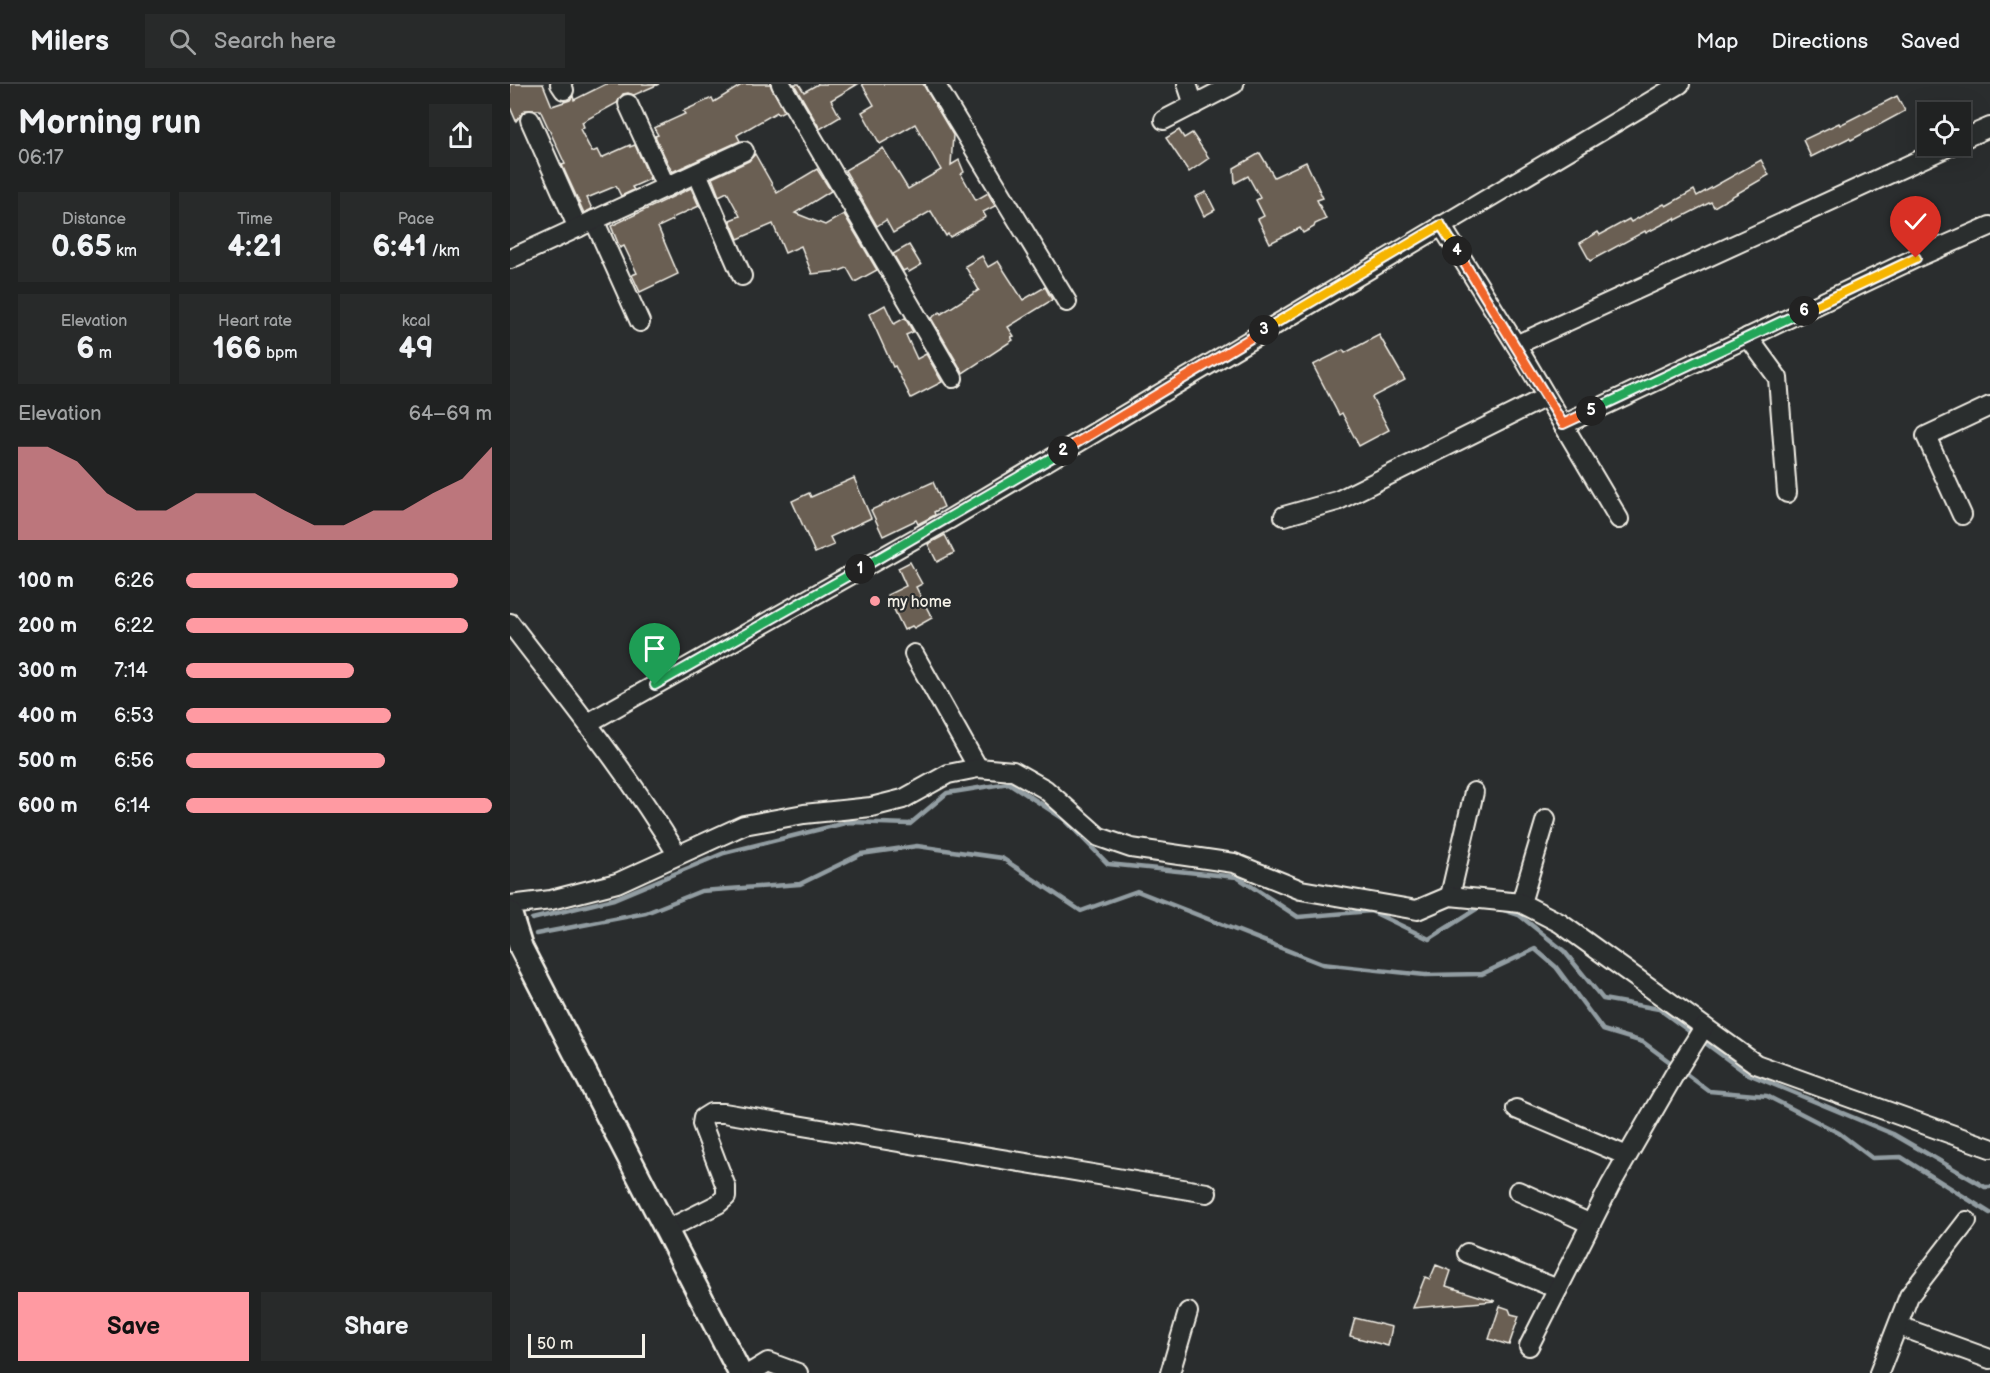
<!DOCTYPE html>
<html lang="en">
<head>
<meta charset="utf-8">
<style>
  :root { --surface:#202222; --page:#282a2a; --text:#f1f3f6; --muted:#a2a4a5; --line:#3d3f40; --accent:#ff9aa2 }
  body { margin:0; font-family:"Balsamiq Sans",sans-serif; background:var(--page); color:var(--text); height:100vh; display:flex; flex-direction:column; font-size:22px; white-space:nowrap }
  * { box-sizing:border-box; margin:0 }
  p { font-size:20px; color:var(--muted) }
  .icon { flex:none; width:33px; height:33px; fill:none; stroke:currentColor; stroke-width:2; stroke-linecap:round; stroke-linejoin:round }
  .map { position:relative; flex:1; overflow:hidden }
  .panel { display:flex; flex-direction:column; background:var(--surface); width:510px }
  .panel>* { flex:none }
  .tools { position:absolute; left:1407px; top:18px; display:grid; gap:12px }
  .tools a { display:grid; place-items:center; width:54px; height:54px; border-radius:0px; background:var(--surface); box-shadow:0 6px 24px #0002,0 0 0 2px var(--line); font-size:30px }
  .scale { position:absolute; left:18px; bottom:15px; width:117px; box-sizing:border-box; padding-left:6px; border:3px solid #f4f1e8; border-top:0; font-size:16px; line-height:21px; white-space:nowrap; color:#f4f1e8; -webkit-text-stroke:4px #2a2d2e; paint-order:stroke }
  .pin { position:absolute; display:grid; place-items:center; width:51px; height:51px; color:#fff; margin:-62px -26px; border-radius:50% 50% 50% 0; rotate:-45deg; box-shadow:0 0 6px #0007 }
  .pin .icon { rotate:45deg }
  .km { position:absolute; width:30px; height:30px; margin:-15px; border-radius:50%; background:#222; color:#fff; font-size:16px; line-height:30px; text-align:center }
  .round { display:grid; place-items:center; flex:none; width:63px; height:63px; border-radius:0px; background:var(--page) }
  .overview { display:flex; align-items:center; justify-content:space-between; height:102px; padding:0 18px }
  h1 { font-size:33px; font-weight:800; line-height:45px }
  .metrics { display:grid; grid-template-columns:repeat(3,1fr); gap:9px; height:102px; padding:6px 18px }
  .metrics div { display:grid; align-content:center; border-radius:0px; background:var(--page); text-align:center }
  .metrics b { font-size:30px; font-weight:800 }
  .metrics small { font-size:16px; font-weight:400 }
  .metrics p { font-size:16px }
  .chart { height:168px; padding:12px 18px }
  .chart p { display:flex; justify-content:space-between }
  .chart svg { width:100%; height:108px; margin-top:6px; fill:var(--accent); opacity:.7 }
  .primary-button { display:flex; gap:12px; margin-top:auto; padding:12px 18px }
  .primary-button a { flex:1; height:69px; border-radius:0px; background:var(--accent); color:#111; font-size:24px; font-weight:800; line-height:69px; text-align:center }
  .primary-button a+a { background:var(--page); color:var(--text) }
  ul { padding:0 18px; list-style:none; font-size:20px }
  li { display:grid; grid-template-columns:96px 72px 1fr; align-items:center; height:45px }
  li i { height:15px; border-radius:8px; background:var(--accent) }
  header { display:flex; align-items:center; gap:36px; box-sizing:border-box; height:84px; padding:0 30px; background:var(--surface); border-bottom:2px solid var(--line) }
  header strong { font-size:28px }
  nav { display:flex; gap:33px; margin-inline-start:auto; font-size:21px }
  .search { width:420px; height:54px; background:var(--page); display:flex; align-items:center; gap:15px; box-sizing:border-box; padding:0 21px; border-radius:0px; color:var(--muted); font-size:22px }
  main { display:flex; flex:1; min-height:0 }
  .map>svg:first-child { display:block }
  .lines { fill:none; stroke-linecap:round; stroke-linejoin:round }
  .stream { stroke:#929da2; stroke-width:4.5 }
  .building { fill:#6b5e52; stroke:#f4f1e8; stroke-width:1.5 }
  .minor-casing { stroke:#f4f1e8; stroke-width:22 }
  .tertiary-casing { stroke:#f4f1e8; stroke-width:27 }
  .minor { stroke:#2a2d2e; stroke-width:18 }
  .tertiary { stroke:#2a2d2e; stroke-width:22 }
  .split-1-casing { stroke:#fff; stroke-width:12 }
  .split-2-casing { stroke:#fff; stroke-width:12 }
  .split-3-casing { stroke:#fff; stroke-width:12 }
  .split-4-casing { stroke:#fff; stroke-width:12 }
  .split-5-casing { stroke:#fff; stroke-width:12 }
  .split-6-casing { stroke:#fff; stroke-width:12 }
  .split-7-casing { stroke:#fff; stroke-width:12 }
  .split-1 { stroke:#22a559; stroke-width:8 }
  .split-2 { stroke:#22a559; stroke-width:8 }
  .split-3 { stroke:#f0652b; stroke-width:8 }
  .split-4 { stroke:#f5b400; stroke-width:8 }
  .split-5 { stroke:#f0652b; stroke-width:8 }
  .split-6 { stroke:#22a559; stroke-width:8 }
  .split-7 { stroke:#f5b400; stroke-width:8 }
  .poi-dot { fill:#ff9aa2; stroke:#2a2d2e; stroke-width:2 }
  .labels { text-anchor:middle; stroke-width:4.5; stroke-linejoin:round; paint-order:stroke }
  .poi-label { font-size:16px; fill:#f4f1e8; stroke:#2a2d2e; text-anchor:start }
</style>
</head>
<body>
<header>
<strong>Milers</strong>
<div class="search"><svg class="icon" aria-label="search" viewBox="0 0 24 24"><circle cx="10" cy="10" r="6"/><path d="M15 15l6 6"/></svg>Search here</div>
<nav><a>Map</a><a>Directions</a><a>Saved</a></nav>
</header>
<main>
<section class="panel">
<div class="overview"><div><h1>Morning run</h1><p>06:17</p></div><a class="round"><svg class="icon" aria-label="share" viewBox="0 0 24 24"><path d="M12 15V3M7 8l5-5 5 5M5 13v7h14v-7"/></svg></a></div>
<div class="metrics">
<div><p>Distance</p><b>0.65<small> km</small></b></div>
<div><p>Time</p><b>4:21</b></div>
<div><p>Pace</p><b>6:41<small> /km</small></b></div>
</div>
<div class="metrics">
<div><p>Elevation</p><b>6<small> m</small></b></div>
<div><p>Heart rate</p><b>166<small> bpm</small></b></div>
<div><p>kcal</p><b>49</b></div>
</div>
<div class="chart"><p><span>Elevation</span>64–69 m</p>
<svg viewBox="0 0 160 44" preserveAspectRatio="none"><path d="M0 44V6L10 6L20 12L30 25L40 32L50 32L60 25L70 25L80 25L90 32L100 38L110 38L120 32L130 32L140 25L150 19L160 6V44z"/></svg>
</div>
<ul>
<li><b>100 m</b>6:26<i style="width:89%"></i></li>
<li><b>200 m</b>6:22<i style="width:92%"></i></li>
<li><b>300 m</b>7:14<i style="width:55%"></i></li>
<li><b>400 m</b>6:53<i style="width:67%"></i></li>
<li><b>500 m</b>6:56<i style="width:65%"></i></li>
<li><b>600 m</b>6:14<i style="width:100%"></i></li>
</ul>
<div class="primary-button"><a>Save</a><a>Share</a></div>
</section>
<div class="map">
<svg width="1480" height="1289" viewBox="0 0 1480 1289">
  <rect width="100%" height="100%" fill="#2a2d2e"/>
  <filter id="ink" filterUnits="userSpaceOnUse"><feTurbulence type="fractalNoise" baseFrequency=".0167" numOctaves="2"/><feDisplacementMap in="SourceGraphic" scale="12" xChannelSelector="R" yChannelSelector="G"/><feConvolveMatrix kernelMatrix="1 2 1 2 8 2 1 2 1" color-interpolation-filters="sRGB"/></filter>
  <g filter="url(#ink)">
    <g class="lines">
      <g class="stream">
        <path d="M991 825 1009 831 1054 867 1093 915 1149 925 1183 950"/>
        <path d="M22 835 104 815 214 769 339 738 400 740 437 709 499 699 554 735 598 780 727 793 788 833 861 827 919 855 971 822"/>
        <path d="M26 850 136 829 191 807 290 800 351 770 407 762 492 774 571 827 627 807 812 880 915 891 972 890 1025 865 1046 883 1093 946 1133 958 1164 981"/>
        <path d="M1190 955 1236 989 1383 1050 1475 1103H1480"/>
        <path d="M1171 986 1199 1007 1257 1012 1329 1049 1362 1074 1391 1073 1480 1129"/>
      </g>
    </g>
    <g class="building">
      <path d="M0 0H33L42 22 60 16 63 12 64 16 96 0H149L124 11 118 9 113 10 107 19 72 38 74 43 70 45 82 68 87 66 91 74 120 61V63L125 61 140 95 122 103 124 106 111 112 106 102 77 114 82 125 74 129 52 81 55 80 30 26H15L6 37 0 23Z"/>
      <path d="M233 0H260L274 27 268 30 267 28 227 51 230 57 162 88 145 52 148 51 144 44 175 30 173 27 202 14 204 18Z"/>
      <path d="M284 0H289L294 8 308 0H348L321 16 330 33 310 45Z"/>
      <path d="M352 0H413L443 51 441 81 449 76 454 88 451 90 466 116 478 109 485 122 473 128 476 133 440 153 438 150 436 152 421 127 383 149 376 136 367 142 335 86 373 64 398 105 431 86 405 40 370 60 352 28 364 21Z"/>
      <path d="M1387 12 1395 27 1341 56 1339 54 1301 73 1293 56 1329 39 1330 41Z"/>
      <path d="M669 46 674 54 682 49 699 74 679 88 656 54Z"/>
      <path d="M750 69 764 93 796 78 813 114 807 116 816 135 805 140 804 143 793 149 790 144 760 159 748 135 754 132 746 116 750 114 738 92 725 99 724 84Z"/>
      <path d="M245 70 267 109 307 85 321 107 285 129 315 141 334 130 367 186 345 198 337 184 329 187 302 190 291 162 275 169 263 140 228 155 220 136 230 132 217 108 209 112 202 94 239 77Z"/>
      <path d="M1251 76 1259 91 1204 123 1201 118 1166 136 1165 134 1136 149 1135 147 1080 177 1070 159 1088 148 1090 151 1119 135 1121 138 1154 120 1156 122 1184 106 1187 112Z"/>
      <path d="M181 104 189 122 162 134 163 136 148 143 168 190 130 208 122 191 127 189 114 162 110 164 101 142Z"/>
      <path d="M696 108 705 126 694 132 685 113Z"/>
      <path d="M399 161 411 181 399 188 397 185 393 187 383 170Z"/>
      <path d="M472 172 478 183 488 177 513 216 535 203 542 216 498 243 504 252 501 253 503 256 453 289 421 234 430 228 431 230 469 206 455 182Z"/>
      <path d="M375 221 384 240 395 234 403 248 396 251 407 275 416 270 432 298 401 314 385 282 383 283 359 230Z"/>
      <path d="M869 251 895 296 862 313 879 346 849 362 832 329 829 331 803 281 833 266 835 269Z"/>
      <path d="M344 394 361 434 320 453 324 461 305 469 282 417 299 409 301 413Z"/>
      <path d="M423 398 434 423 424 428 425 431 408 440 406 436 373 452 361 426Z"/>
      <path d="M435 451 444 469 427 478 418 460Z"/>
      <path d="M400 478 412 500 406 503 422 534 404 544 402 542 394 546 377 511 396 502 388 484Z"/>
      <path d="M926 1181 941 1187 936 1202 985 1217 903 1224 915 1193 920 1195Z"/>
      <path d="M990 1222 999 1225 1001 1230 1009 1232 999 1261 979 1255Z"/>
      <path d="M845 1234 882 1243 878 1262 840 1252Z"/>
    </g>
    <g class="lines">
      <g class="minor-casing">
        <g id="minor">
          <path d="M50 0 54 6"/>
          <path d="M271 0 443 294"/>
          <path d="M425 0 557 218"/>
          <path d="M677 0 684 21"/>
          <path d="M118 20 156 103"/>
          <path d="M20 36 68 144"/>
          <path d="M654 36 724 0"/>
          <path d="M1450 56 1480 43"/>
          <path d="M187 89 232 192"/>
          <path d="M84 136 130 238"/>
          <path d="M931 141 1006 261 1109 435"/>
          <path d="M0 175 234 67"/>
          <path d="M1238 253 1268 294 1277 409"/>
          <path d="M1006 261 1440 62"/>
          <path d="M1053 341 1406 174 1480 142"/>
          <path d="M1452 431 1416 352 1480 322"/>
          <path d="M774 432 827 417 1036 313"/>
          <path d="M0 539C58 615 118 688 167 770"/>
          <path d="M404 570 468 684"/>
          <path d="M78 639 438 436 1170 0"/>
          <path d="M940 812 964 708"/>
          <path d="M1011 819 1036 735"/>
          <path d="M0 821 41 816 107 799 234 741 294 730 361 723 393 715 438 690 468 684 503 687 535 705 589 753 621 764 724 779 791 806 907 826 940 812 1011 819 1050 839 1246 980 1480 1064"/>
          <path d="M1006 1025 1117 1072"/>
          <path d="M1008 1107 1081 1140"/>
          <path d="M156 1146 208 1120 216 1113V1103L192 1040 193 1034 201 1029H214L697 1109"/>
          <path d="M957 1169 1048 1205"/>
          <path d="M1389 1242 1480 1275"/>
          <path d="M1019 1262 1100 1102 1164 991 1194 943"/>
          <path d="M240 1289 258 1278 288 1289"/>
          <path d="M660 1289 678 1228"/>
          <path d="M1369 1289 1399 1212 1457 1137"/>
        </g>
      </g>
      <g class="tertiary-casing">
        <path id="tertiary" d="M0 829 11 864 230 1289"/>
      </g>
      <use href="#minor" class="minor"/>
      <use href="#tertiary" class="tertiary"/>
    </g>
  </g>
  <g class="lines" filter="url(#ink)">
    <g class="split-1-casing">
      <path id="split-1" d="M145 601 350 485"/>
    </g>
    <g class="split-2-casing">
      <path id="split-2" d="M350 485 553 367"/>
    </g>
    <g class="split-3-casing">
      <path id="split-3" d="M553 367 754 246"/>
    </g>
    <g class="split-4-casing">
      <path id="split-4" d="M754 246 931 141 947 167"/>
    </g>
    <g class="split-5-casing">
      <path id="split-5" d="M947 167 1053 340 1081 327"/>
    </g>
    <g class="split-6-casing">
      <path id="split-6" d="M1081 327 1294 227"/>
    </g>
    <g class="split-7-casing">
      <path id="split-7" d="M1294 227 1406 174"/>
    </g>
    <use href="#split-1" class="split-1"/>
    <use href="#split-2" class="split-2"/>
    <use href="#split-3" class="split-3"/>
    <use href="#split-4" class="split-4"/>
    <use href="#split-5" class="split-5"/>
    <use href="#split-6" class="split-6"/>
    <use href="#split-7" class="split-7"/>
  </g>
  <circle class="poi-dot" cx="365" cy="517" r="6"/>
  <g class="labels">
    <g class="poi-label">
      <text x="377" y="523">my home</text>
    </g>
  </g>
</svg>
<div class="tools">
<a><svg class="icon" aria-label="locate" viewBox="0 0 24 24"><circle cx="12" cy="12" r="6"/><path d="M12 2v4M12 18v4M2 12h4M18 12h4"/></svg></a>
</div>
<div class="scale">50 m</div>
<div class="pin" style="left:145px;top:601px;background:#1e9e55"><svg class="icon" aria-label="arrive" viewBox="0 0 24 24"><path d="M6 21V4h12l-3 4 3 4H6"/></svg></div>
<div class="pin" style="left:1406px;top:174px;background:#d93025"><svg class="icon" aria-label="check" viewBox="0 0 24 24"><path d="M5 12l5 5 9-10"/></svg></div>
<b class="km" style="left:350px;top:485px">1</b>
<b class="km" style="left:553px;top:367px">2</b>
<b class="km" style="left:754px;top:246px">3</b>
<b class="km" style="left:947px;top:167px">4</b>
<b class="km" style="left:1081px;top:327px">5</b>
<b class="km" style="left:1294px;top:227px">6</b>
</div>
</main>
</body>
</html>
